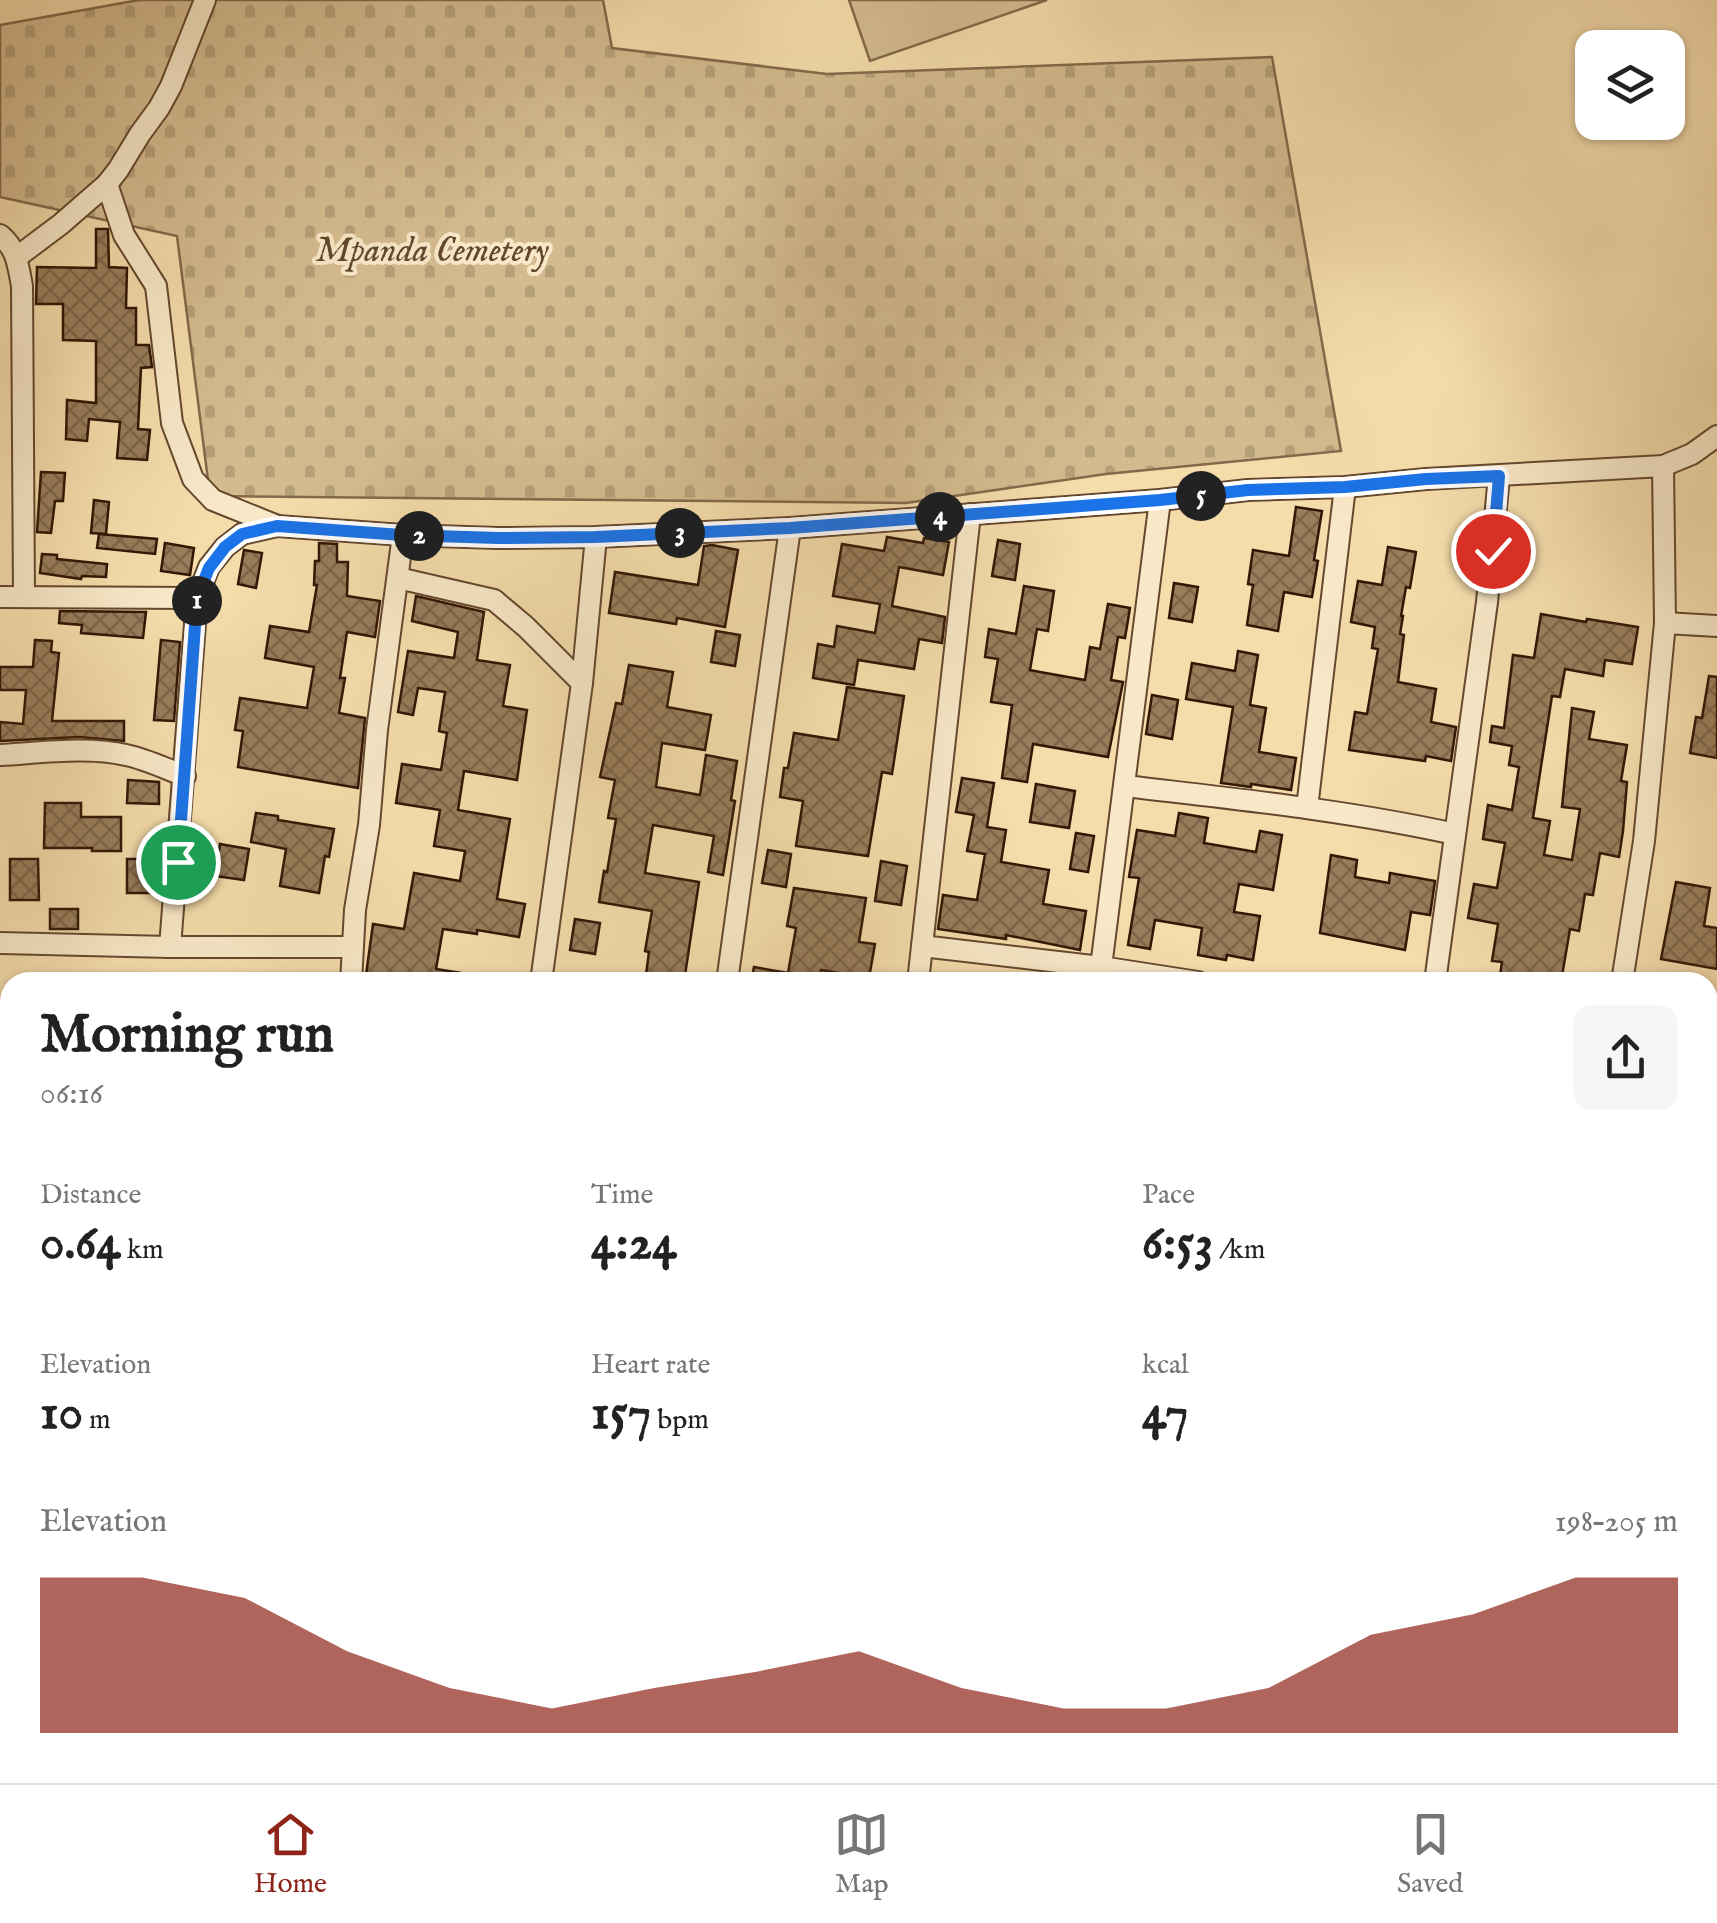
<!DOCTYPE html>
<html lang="en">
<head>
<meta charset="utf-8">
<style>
  :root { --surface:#fff; --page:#f6f6f6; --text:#222; --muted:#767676; --line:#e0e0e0; --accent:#8f2418 }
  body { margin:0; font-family:"IM FELL English",serif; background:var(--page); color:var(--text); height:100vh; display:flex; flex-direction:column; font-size:38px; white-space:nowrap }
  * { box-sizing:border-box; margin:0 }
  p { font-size:32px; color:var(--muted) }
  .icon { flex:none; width:55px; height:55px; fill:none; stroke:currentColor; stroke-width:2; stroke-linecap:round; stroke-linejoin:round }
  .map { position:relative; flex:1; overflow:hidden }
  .details { position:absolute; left:0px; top:972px; width:1718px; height:812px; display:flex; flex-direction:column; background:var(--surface); border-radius:30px 30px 0 0; box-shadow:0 2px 8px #0004 }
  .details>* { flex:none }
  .buttons { position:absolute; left:1575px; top:30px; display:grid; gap:20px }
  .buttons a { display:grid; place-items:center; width:110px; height:110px; border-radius:20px; background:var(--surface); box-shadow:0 2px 8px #0004; font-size:50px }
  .pin { position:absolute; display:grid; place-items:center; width:85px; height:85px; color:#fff; margin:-42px; border:5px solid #fff; border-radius:50%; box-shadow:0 2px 10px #0007 }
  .km { position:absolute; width:50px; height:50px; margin:-25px; border-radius:50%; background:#222; color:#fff; font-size:28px; line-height:50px; text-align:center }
  .round { display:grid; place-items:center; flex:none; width:105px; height:105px; border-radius:20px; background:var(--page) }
  .summary { display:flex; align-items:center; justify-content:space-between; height:170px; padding:0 40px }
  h1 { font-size:55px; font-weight:700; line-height:75px }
  .metrics { display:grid; grid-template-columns:repeat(3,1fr); gap:15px; height:170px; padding:10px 40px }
  .metrics div { display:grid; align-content:center }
  .metrics b { font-size:50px; font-weight:700 }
  .metrics small { font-size:28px; font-weight:400 }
  .metrics p { font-size:28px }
  .chart { height:280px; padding:20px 40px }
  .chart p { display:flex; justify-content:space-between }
  .chart svg { width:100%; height:180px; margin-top:10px; fill:var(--accent); opacity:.7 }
  .tabs { display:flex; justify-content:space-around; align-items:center; height:140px; border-top:2px solid var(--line); background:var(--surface); font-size:28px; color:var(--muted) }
  .tabs a { display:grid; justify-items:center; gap:5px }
  .tabs .selected { color:var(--accent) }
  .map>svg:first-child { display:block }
  .cemetery { fill:url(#cemetery-stones); stroke:#84694a; stroke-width:2.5 }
  .park { fill:#d4bb8f; stroke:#84694a; stroke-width:2.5 }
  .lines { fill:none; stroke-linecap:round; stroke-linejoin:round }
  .river { stroke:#b39973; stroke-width:32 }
  .building { fill:url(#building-cross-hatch); stroke:#331705; stroke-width:2.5 }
  .minor-casing { stroke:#64482e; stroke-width:24 }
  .highway-casing { stroke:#331705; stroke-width:34 }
  .minor { stroke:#f8e8c8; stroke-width:20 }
  .highway { stroke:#f5dcab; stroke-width:30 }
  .route-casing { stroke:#fff; stroke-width:20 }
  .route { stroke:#1a73e8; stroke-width:12 }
  .labels { text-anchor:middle; stroke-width:8; stroke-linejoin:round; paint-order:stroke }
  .park-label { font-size:35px; font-style:italic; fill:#63482e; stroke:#f8e8c8 }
</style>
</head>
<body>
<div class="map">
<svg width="1717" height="1783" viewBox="0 0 1717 1783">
  <defs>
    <pattern id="cemetery-stones" width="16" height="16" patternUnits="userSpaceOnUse" patternTransform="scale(2.5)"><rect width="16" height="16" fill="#d4bb8f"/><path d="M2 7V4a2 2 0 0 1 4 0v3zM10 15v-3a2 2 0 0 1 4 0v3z" fill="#b6a07a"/></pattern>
    <pattern id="building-cross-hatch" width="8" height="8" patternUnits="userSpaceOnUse" patternTransform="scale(2.5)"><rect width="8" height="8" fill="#987d5b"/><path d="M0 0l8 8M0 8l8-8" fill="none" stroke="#7d6549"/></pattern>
  </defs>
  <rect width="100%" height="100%" fill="#f5dcab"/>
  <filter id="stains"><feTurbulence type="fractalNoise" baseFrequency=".002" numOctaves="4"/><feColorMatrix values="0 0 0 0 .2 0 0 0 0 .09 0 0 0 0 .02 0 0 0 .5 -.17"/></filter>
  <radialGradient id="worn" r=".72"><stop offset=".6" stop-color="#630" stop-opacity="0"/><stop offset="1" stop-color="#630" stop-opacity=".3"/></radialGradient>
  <path class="cemetery" d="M139 0H603L612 48 827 74 1272 57 1341 451 1106 474 906 503 210 496 177 236 0 197V25Z"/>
  <path class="park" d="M849 0H1047L870 61Z"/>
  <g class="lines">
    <g class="river">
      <path d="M1708 1622 1717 1627"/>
      <path d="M0 1724 10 1738"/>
      <path d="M24 1775 26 1783"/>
      <path d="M1113 1775 1129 1783"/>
      <path d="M956 1783 984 1775"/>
      <path d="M1286 1783 1289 1775"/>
    </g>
  </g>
  <g class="building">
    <path d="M96 229H108L109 267 127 268 126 308H136V345H149L152 367 141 368 138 429 150 430 147 460 117 458 120 422 89 419 87 441 66 439 67 400 96 403V341L63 340V304H36L37 267 96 268Z"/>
    <path d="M41 472 65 473 63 501H55L51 533 37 532Z"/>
    <path d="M94 500 109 502 106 534 91 533Z"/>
    <path d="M1296 507 1322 511 1314 560 1318 561 1312 597 1284 592 1278 631 1247 625 1253 585 1248 584 1253 550 1289 556Z"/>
    <path d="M99 534 157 539 155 554 97 548Z"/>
    <path d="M887 537 923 543 924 538 949 542 943 575 899 567 892 606 945 617 942 643 919 639 914 669 858 660 854 685 813 678 818 644 834 647 837 626 875 633 880 604 833 596 842 544 884 551Z"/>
    <path d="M998 540 1020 544 1015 580 992 576Z"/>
    <path d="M165 543 194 548 190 575 161 571Z"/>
    <path d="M319 543 337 544V562H348L347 596 380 601 375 637 347 632 340 678H345L339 713 365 718 358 788 238 767 243 731 235 730 240 698 307 708 314 667 265 658 270 626 309 632 317 585H314L315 561H319Z"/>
    <path d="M712 545 738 550 725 627 677 618 676 624 609 613 615 572 698 585 704 546Z"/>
    <path d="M1388 547 1416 552 1410 588 1406 587 1401 616H1403L1400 634 1404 635 1398 682 1436 689 1431 722 1456 727 1451 761 1426 756 1425 761 1349 750 1355 712 1367 714 1378 649 1372 648 1375 627 1351 622 1358 581 1382 585Z"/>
    <path d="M244 550 262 553 256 588 238 584Z"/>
    <path d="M42 554 57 555V559L107 564 106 577 82 576 81 579 40 573Z"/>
    <path d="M1174 583 1198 587 1192 622 1169 618Z"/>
    <path d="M1024 586 1054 591 1048 631 1037 629 1030 670 1040 672 1085 680 1090 647 1100 649 1108 604 1130 608 1125 638 1118 637 1111 680 1123 682 1108 757 1033 744 1027 782 1002 778 1012 705 991 702 998 659 985 657 989 629 1016 634Z"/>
    <path d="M416 596 484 612 477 660 510 665 503 706 527 710 517 780 464 771 458 810 510 819 497 899 525 904 519 937 477 930V934L443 929 436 969 474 975 473 982H365L373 924 404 929 414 873 460 881 465 851 434 846 440 810 396 803 402 764 441 770 447 733 439 731 445 692 418 688 413 715 398 712 408 651 454 658 458 632 412 621Z"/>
    <path d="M60 611 146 612 143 638 81 633 82 625 59 623Z"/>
    <path d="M1541 614 1586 622 1587 619 1638 627 1632 664 1605 660 1603 676 1565 669 1560 697 1552 696 1533 818 1550 821 1544 855 1572 860 1580 809 1562 807 1572 708 1594 712 1589 739 1627 745 1621 781 1627 782 1623 831 1619 857 1600 853 1593 895 1585 894 1579 931 1570 929 1561 982H1499L1502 962 1492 961 1498 924 1468 918 1474 884 1497 888 1505 843 1483 839 1488 805 1512 810 1519 767 1509 765 1512 746 1490 742 1492 726 1504 728 1513 655 1534 658Z"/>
    <path d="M716 631 740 635 735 666 711 662Z"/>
    <path d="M35 640 52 641 51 652 59 653 52 721H124V741L79 737 0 741V722L23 724 26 690H0V667H33Z"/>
    <path d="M161 640 180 642 174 721 154 720Z"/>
    <path d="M1238 651 1258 655 1250 705 1266 708 1259 752 1296 758 1291 790 1251 784V787L1221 783 1233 707 1186 699 1192 663 1235 671Z"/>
    <path d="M629 665 673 672 667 707 711 715 705 750 662 743 656 787 700 795 706 755 737 761 731 800 735 801 723 875 708 872 714 836 653 825 645 873 699 882 684 982H645L649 952 645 951 652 911 599 902 604 871 607 872 616 819 608 818 615 780 600 777 616 703 622 704Z"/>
    <path d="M1709 676 1717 677V758L1690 753 1696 717 1702 718Z"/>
    <path d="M847 687 904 696 892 774 882 772 868 856 796 846 803 801 780 797 784 768H788L794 733 838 740Z"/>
    <path d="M1152 695 1178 700 1172 739 1146 734Z"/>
    <path d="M962 778 994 783 987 827 1006 830 1001 862 1049 870 1043 904 1086 911 1080 950 1006 935V939L938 929 943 895 977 900 985 854 967 851 974 815 956 812Z"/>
    <path d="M128 780 159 782V804L127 803Z"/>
    <path d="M1036 784 1075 791 1069 828 1030 822Z"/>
    <path d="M45 803H81V817H121V851H92V848H44Z"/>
    <path d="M256 813 278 816V820L334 829 329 857 325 856 319 893 280 886 286 849 251 842Z"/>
    <path d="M1179 813 1208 818 1204 843 1256 852 1260 831 1282 835 1273 890 1239 884 1234 912 1260 916 1253 960 1227 955 1226 960 1198 955 1202 928 1155 920 1150 949 1128 945 1139 878 1129 877 1137 830 1175 836Z"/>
    <path d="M1076 833 1094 836 1088 872 1070 869Z"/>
    <path d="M220 844 249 849 244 880 215 876Z"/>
    <path d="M768 850 791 854 786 887 762 883Z"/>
    <path d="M1331 855 1357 860 1355 877 1389 883 1390 873 1435 881 1430 915 1411 912 1405 950 1320 933Z"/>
    <path d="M10 859H38L39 900H10Z"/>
    <path d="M127 859H159L160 893H127Z"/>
    <path d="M881 861 907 866 901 905 875 901Z"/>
    <path d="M1676 882 1710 888 1704 926 1717 928V969L1661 959Z"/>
    <path d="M794 888 866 898 859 942 875 944 869 978 821 970 819 982H751L754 967 788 973 796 928 787 926Z"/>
    <rect x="50" y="909" width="28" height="20"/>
    <path d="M575 919 600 923 595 954 570 950Z"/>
  </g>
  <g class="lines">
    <g class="minor-casing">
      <g id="minor">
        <path d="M107 184 124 235 156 286 172 423 193 479 213 500 275 525"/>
        <path d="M0 235C17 249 18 265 22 286L24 597"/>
        <path d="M17 257 61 224 107 184 118 170 140 134 159 108 171 86 205 0"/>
        <path d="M398 578 494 600 526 627 582 683"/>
        <path d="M0 597 197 598"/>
        <path d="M1665 623 1717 626"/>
        <path d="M0 755C39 753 87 746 126 755 146 759 166 769 185 776"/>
        <path d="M1125 786C1235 799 1346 810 1455 834"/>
        <path d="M1307 808 1345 487"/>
        <path d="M0 943 170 947H351"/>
        <path d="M922 946 1101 967 1198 982"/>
        <path d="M170 947 197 598 209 567 225 547 242 534 277 526 403 535 498 538 596 537 790 528 1160 500 1248 490 1345 487 1426 479 1663 466 1692 454 1717 436"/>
        <path d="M1101 967 1160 500"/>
        <path d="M351 982 355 910 369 825 377 730 403 535"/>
        <path d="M541 982 582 683 596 537"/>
        <path d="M727 982 790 528"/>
        <path d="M918 982 970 514"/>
        <path d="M1435 982 1487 602 1499 476"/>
        <path d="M1622 982 1644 841 1665 623 1663 466"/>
        <path d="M1708 1070 1717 1072"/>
        <path d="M0 1124H10"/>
        <path d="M1708 1237H1717"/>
        <path d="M0 1325 10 1326"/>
        <path d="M355 1775 357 1783"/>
      </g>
    </g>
    <g class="highway-casing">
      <path id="highway" d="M1711 1783 1717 1766"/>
    </g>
    <use href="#minor" class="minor"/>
    <use href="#highway" class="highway"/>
  </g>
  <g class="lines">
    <g class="route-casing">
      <path id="route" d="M178 862 197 598 209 568 225 547 242 534 277 526 402 535 498 538 596 537 790 528 1160 500 1248 490 1345 487 1426 479 1499 476 1493 551"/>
    </g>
    <use href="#route" class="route"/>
  </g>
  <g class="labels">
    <g class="park-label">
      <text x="432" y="261">Mpanda Cemetery</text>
    </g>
  </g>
  <rect width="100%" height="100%" filter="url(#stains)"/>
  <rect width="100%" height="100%" fill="url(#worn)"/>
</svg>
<div class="buttons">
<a><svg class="icon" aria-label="layers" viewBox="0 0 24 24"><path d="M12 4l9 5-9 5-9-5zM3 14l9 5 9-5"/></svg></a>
</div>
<div class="pin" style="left:178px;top:862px;background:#1e9e55"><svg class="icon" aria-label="arrive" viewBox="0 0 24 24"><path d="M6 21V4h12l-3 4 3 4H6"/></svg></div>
<div class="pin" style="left:1493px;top:551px;background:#d93025"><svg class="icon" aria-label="check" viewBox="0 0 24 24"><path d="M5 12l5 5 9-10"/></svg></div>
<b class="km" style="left:197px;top:601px">1</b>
<b class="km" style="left:419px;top:536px">2</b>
<b class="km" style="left:680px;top:533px">3</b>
<b class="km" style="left:940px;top:517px">4</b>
<b class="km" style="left:1201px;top:496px">5</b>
<section class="details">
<div class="summary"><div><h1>Morning run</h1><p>06:16</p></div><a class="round"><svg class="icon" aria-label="share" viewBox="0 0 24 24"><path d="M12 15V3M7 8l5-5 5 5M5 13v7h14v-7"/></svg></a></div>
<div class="metrics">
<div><p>Distance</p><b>0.64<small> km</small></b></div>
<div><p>Time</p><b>4:24</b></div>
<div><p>Pace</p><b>6:53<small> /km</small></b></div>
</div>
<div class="metrics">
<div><p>Elevation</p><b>10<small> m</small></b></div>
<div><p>Heart rate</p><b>157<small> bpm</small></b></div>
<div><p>kcal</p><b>47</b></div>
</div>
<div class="chart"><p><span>Elevation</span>198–205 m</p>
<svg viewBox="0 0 160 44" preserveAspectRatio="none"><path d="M0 44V6L10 6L20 11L30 24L40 33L50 38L60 33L70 29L80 24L90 33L100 38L110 38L120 33L130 20L140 15L150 6L160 6V44z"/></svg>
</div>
</section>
</div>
<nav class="tabs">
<a class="selected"><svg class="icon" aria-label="home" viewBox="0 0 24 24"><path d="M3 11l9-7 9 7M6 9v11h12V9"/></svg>Home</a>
<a><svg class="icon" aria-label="map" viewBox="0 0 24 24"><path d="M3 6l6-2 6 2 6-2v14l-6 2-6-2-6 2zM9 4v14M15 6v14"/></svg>Map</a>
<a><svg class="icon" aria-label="saved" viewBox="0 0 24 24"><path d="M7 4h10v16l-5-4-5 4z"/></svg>Saved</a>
</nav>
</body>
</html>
